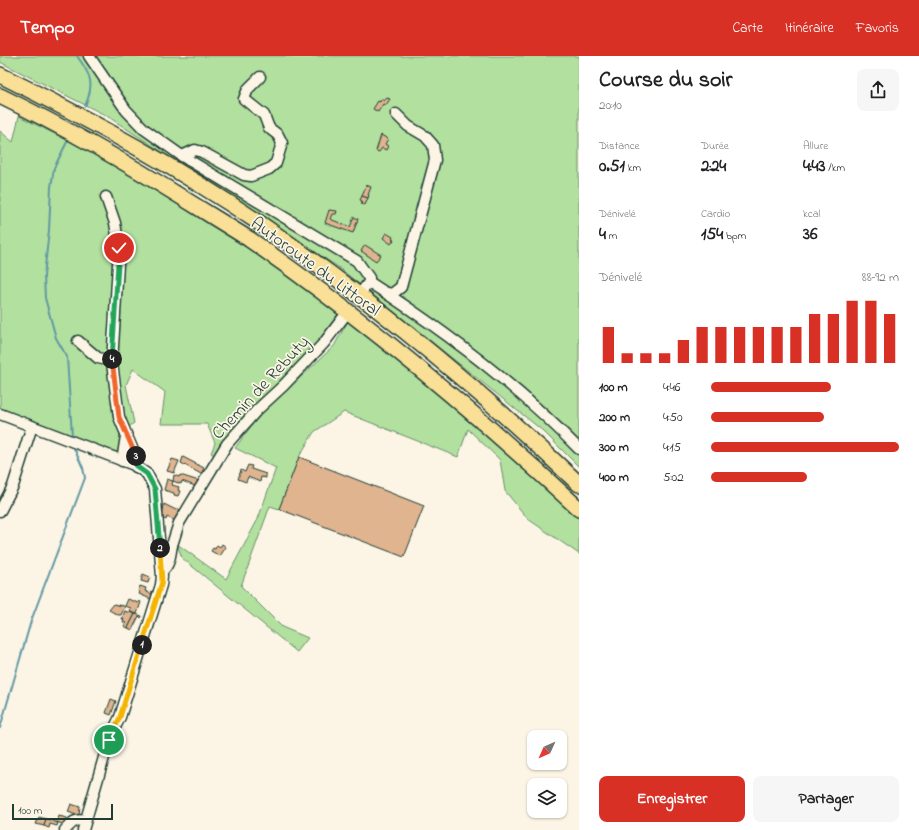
<!DOCTYPE html>
<html lang="fr">
<head>
<meta charset="utf-8">
<style>
  :root { --surface:#fff; --page:#f6f6f6; --text:#202124; --muted:#757577; --accent:#d93025 }
  body { margin:0; font-family:"Indie Flower",sans-serif; background:var(--page); color:var(--text); height:100vh; display:flex; flex-direction:column; font-size:15px; white-space:nowrap }
  * { box-sizing:border-box; margin:0 }
  p { font-size:13px; color:var(--muted) }
  .icon { flex:none; width:22px; height:22px; fill:none; stroke:currentColor; stroke-width:2; stroke-linecap:round; stroke-linejoin:round }
  .map { position:relative; flex:1; overflow:hidden }
  .side { display:flex; flex-direction:column; background:var(--surface); width:340px }
  .side>* { flex:none }
  .needle { width:26px; rotate:225deg }
  .controls { position:absolute; left:527px; top:674px; display:grid; gap:8px }
  .controls a { display:grid; place-items:center; width:40px; height:40px; border-radius:8px; background:var(--surface); box-shadow:0 1px 3px #0004; font-size:20px }
  .scale { position:absolute; left:12px; bottom:10px; width:101px; box-sizing:border-box; padding-left:4px; border:2px solid #1f3d34; border-top:0; font-size:11px; line-height:14px; white-space:nowrap; color:#1f3d34; -webkit-text-stroke:3px #fcf5e5; paint-order:stroke }
  .pin { position:absolute; display:grid; place-items:center; width:34px; height:34px; color:#fff; margin:-17px; border:2px solid #fff; border-radius:50%; box-shadow:0 1px 4px #0007 }
  .km { position:absolute; width:20px; height:20px; margin:-10px; border-radius:50%; background:#222; color:#fff; font-size:11px; line-height:20px; text-align:center }
  .round { display:grid; place-items:center; flex:none; width:42px; height:42px; border-radius:8px; background:var(--page) }
  .overview { display:flex; align-items:center; justify-content:space-between; height:68px; padding:0 20px }
  h1 { font-size:22px; font-weight:700; line-height:30px }
  .stats { display:grid; grid-template-columns:repeat(3,1fr); gap:6px; height:68px; padding:4px 20px }
  .stats div { display:grid; align-content:center }
  .stats b { font-size:17px; font-weight:700 }
  .stats small { font-size:11px; font-weight:400 }
  .stats p { font-size:11px }
  .chart { height:112px; padding:8px 20px }
  .chart p { display:flex; justify-content:space-between }
  .chart svg { width:100%; height:72px; margin-top:4px; stroke:var(--accent); stroke-width:6 }
  .action { display:flex; gap:8px; margin-top:auto; padding:8px 20px }
  .action a { flex:1; height:46px; border-radius:8px; background:var(--accent); color:#fff; font-size:16px; font-weight:700; line-height:46px; text-align:center }
  .action a+a { background:var(--page); color:var(--text) }
  ul { padding:0 20px; list-style:none; font-size:13px }
  li { display:grid; grid-template-columns:64px 48px 1fr; align-items:center; height:30px }
  li i { height:10px; border-radius:5px; background:var(--accent) }
  header { display:flex; align-items:center; gap:24px; box-sizing:border-box; height:56px; padding:0 20px; background:var(--accent); color:#fff }
  header strong { font-size:19px }
  nav { display:flex; gap:22px; margin-inline-start:auto; font-size:14px }
  main { display:flex; flex:1; min-height:0 }
  .map>svg:first-child { display:block }
  .green { fill:#b2e09f; stroke:#688e6a }
  .lines { fill:none; stroke-linecap:round; stroke-linejoin:round }
  .stream { stroke:#6298a4; stroke-width:2 }
  .building { fill:#dfb48f; stroke:#1f3d34 }
  .minor-tunnel { stroke:#d0d0c2; stroke-width:10; stroke-dasharray:10 5; stroke-linecap:butt }
  .minor-casing { stroke:#1f3d34; stroke-width:13 }
  .highway-casing { stroke:#1f3d34; stroke-width:18 }
  .minor { stroke:#fcf5e5; stroke-width:10 }
  .highway { stroke:#fadf96; stroke-width:15 }
  .split-1-casing { stroke:#fff; stroke-width:8 }
  .split-2-casing { stroke:#fff; stroke-width:8 }
  .split-3-casing { stroke:#fff; stroke-width:8 }
  .split-4-casing { stroke:#fff; stroke-width:8 }
  .split-5-casing { stroke:#fff; stroke-width:8 }
  .split-1 { stroke:#f5b400; stroke-width:5 }
  .split-2 { stroke:#f5b400; stroke-width:5 }
  .split-3 { stroke:#22a559; stroke-width:5 }
  .split-4 { stroke:#f0652b; stroke-width:5 }
  .split-5 { stroke:#22a559; stroke-width:5 }
  .labels { text-anchor:middle; stroke-width:3.5; stroke-linejoin:round; paint-order:stroke }
  .street-label { font-size:18px; fill:#1f3d34; stroke:#fcf5e5 }
</style>
</head>
<body>
<header>
<strong>Tempo</strong>
<nav><a>Carte</a><a>Itinéraire</a><a>Favoris</a></nav>
</header>
<main>
<div class="map">
<svg width="579" height="774" viewBox="0 0 579 774">
  <rect width="100%" height="100%" fill="#fcf5e5"/>
  <filter id="ink" filterUnits="userSpaceOnUse"><feTurbulence type="fractalNoise" baseFrequency=".025" numOctaves="2"/><feDisplacementMap in="SourceGraphic" scale="8" xChannelSelector="R" yChannelSelector="G"/><feConvolveMatrix kernelMatrix="1 2 1 2 8 2 1 2 1" color-interpolation-filters="sRGB"/></filter>
  <g filter="url(#ink)">
    <g class="green">
      <path d="M0 0H579V411L543 375 338 211 107 60 0 6Z"/>
      <path d="M19 60C52 77 85 92 117 110 193 153 268 204 338 258L308 299 238 367 214 399 211 397 215 387 207 368H161L165 336 133 313 126 329 134 367 121 377V391L119 397 0 353V75L13 86Z"/>
      <path d="M348 265 407 310 506 396 579 463V498L528 463 505 435 500 404 468 373 458 401 344 356 314 376 299 401 279 453 270 450 241 530 282 571 308 582 297 596 182 502 177 488 226 523 258 463 276 412 235 392 258 361 334 290Z"/>
    </g>
    <g class="lines">
      <g class="stream">
        <path d="M77 0C91 19 95 28 85 50"/>
        <path d="M67 86 54 112 51 131 49 174 44 220 45 242 56 282 67 301 72 380"/>
        <path d="M0 672 31 565 85 422 83 412 73 390"/>
      </g>
    </g>
    <g class="building">
      <path d="M387 42 390 43 386 49 383 48 378 56 373 53 378 45 380 46 381 43 384 45Z"/>
      <path d="M381 79 388 83 385 88 388 90 386 94 382 92 379 96 376 95Z"/>
      <path d="M366 129 371 131 368 139H369L368 142 362 140Z"/>
      <path d="M362 140 368 142 365 149 361 148 362 145 360 144Z"/>
      <path d="M329 154 337 155 336 158H332L330 163 350 171 354 161 358 163 353 177 325 167Z"/>
      <path d="M386 177 393 181 392 183 394 184 391 188 383 182Z"/>
      <path d="M365 189 381 199 376 205 361 195Z"/>
      <path d="M183 401 204 412 201 418 181 407Z"/>
      <path d="M299 401 424 450 404 501 279 453Z"/>
      <path d="M172 403 179 405 174 417 167 415Z"/>
      <path d="M248 409 252 410 251 413 266 418V422L261 421 260 426 248 421 246 426 238 423 241 414 245 416Z"/>
      <path d="M174 419 179 421 180 419 199 425 196 432 194 431 195 430 182 425 181 428 173 425Z"/>
      <path d="M167 423 173 425 172 429 179 431 178 434 180 435 178 440 174 439V437L164 434Z"/>
      <path d="M164 448 176 454 177 452 180 454 175 465 167 461 166 464 162 462Z"/>
      <path d="M222 488 226 491 220 500 211 495 213 492 215 493 217 489 220 491Z"/>
      <path d="M143 518 150 521 148 527 141 525Z"/>
      <path d="M140 530 146 532 145 535 151 538 153 534 155 535 153 544 139 538 140 536 138 535Z"/>
      <path d="M128 543 138 547 139 545 141 546 137 558 130 556 131 552 125 550Z"/>
      <path d="M114 548 122 550V549L125 551 121 559H118L109 554Z"/>
      <path d="M125 555 135 558 128 572 124 570 126 567 123 566 124 563H122Z"/>
      <path d="M135 558 142 560 141 562 139 560 132 574 128 572Z"/>
      <path d="M111 643 116 645 111 659 106 657Z"/>
      <path d="M71 748 80 751 79 760 68 756Z"/>
      <path d="M59 760 67 762 65 769 57 766Z"/>
      <path d="M39 761 46 763 44 770 36 768Z"/>
      <path d="M46 763 58 767 57 770 50 768 49 772 44 770Z"/>
    </g>
    <g class="lines">
      <path class="minor-tunnel" d="M344 260 363 234"/>
      <g class="minor-casing">
        <g id="minor">
          <path d="M89 0 126 54 144 73 182 100 357 205 369 222V226L363 234"/>
          <path d="M182 100 195 94 202 96 244 119 251 120 269 113 276 107 282 87 278 79 269 72 264 59 244 43 248 33 260 21"/>
          <path d="M106 141 115 167 119 192 112 307 119 361 137 404 136 411"/>
          <path d="M369 226C442 273 518 330 579 393"/>
          <path d="M384 236 392 238 401 231 435 104 433 89 425 80 408 70 396 58"/>
          <path d="M78 285 98 302 112 305"/>
          <path d="M0 358 134 409 147 418 155 433 162 520 161 529 120 661 109 684 83 774"/>
          <path d="M122 405 126 380"/>
          <path d="M0 455 13 430 32 370"/>
          <path d="M172 489 179 467 227 388 257 354 283 330 324 287 343 262"/>
          <path d="M161 504 167 498 172 489C170 499 170 509 162 515"/>
          <path d="M65 774C72 767 75 762 85 765"/>
        </g>
      </g>
      <g class="highway-casing">
        <g id="highway">
          <path d="M0 19C89 63 176 111 258 166 372 244 479 333 579 428"/>
          <path d="M0 40C66 72 129 108 191 147 210 159 230 171 249 183 366 264 475 356 579 453"/>
        </g>
      </g>
      <use href="#minor" class="minor"/>
      <use href="#highway" class="highway"/>
    </g>
  </g>
  <g class="lines" filter="url(#ink)">
    <g class="split-1-casing">
      <path id="split-1" d="M109 684 120 661 142 589"/>
    </g>
    <g class="split-2-casing">
      <path id="split-2" d="M142 589 162 526 160 492"/>
    </g>
    <g class="split-3-casing">
      <path id="split-3" d="M136 400 138 406 136 410 147 418 155 433 160 492"/>
    </g>
    <g class="split-4-casing">
      <path id="split-4" d="M112 303 119 361 136 400"/>
    </g>
    <g class="split-5-casing">
      <path id="split-5" d="M112 303 119 192"/>
    </g>
    <use href="#split-1" class="split-1"/>
    <use href="#split-2" class="split-2"/>
    <use href="#split-3" class="split-3"/>
    <use href="#split-4" class="split-4"/>
    <use href="#split-5" class="split-5"/>
  </g>
  <g class="labels">
    <g class="street-label">
      <text transform="translate(316 210) rotate(36)" y="6">Autoroute du Littoral</text>
      <text transform="translate(260 331) rotate(-47)" y="6">Chemin de Rebuty</text>
    </g>
  </g>
</svg>
<div class="controls">
<a><svg class="needle" viewBox="-14 -14 28 28"><path d="M0-13l5 13h-10z" fill="#e53935"/><path d="M0 13l5-13h-10z" fill="#757577"/></svg></a>
<a><svg class="icon" aria-label="layers" viewBox="0 0 24 24"><path d="M12 4l9 5-9 5-9-5zM3 14l9 5 9-5"/></svg></a>
</div>
<div class="scale">100 m</div>
<div class="pin" style="left:109px;top:684px;background:#1e9e55"><svg class="icon" aria-label="arrive" viewBox="0 0 24 24"><path d="M6 21V4h12l-3 4 3 4H6"/></svg></div>
<div class="pin" style="left:119px;top:192px;background:#d93025"><svg class="icon" aria-label="check" viewBox="0 0 24 24"><path d="M5 12l5 5 9-10"/></svg></div>
<b class="km" style="left:142px;top:589px">1</b>
<b class="km" style="left:160px;top:492px">2</b>
<b class="km" style="left:136px;top:400px">3</b>
<b class="km" style="left:112px;top:303px">4</b>
</div>
<section class="side">
<div class="overview"><div><h1>Course du soir</h1><p>20:10</p></div><a class="round"><svg class="icon" aria-label="share" viewBox="0 0 24 24"><path d="M12 15V3M7 8l5-5 5 5M5 13v7h14v-7"/></svg></a></div>
<div class="stats">
<div><p>Distance</p><b>0.51<small> km</small></b></div>
<div><p>Durée</p><b>2:24</b></div>
<div><p>Allure</p><b>4:43<small> /km</small></b></div>
</div>
<div class="stats">
<div><p>Dénivelé</p><b>4<small> m</small></b></div>
<div><p>Cardio</p><b>154<small> bpm</small></b></div>
<div><p>kcal</p><b>36</b></div>
</div>
<div class="chart"><p><span>Dénivelé</span>88–92 m</p>
<svg viewBox="0 0 160 44" preserveAspectRatio="none"><path d="M5 44V22M15 44V38M25 44V38M35 44V38M45 44V30M55 44V22M65 44V22M75 44V22M85 44V22M95 44V22M105 44V22M115 44V14M125 44V14M135 44V6M145 44V6M155 44V14"/></svg>
</div>
<ul>
<li><b>100 m</b>4:46<i style="width:64%"></i></li>
<li><b>200 m</b>4:50<i style="width:60%"></i></li>
<li><b>300 m</b>4:15<i style="width:100%"></i></li>
<li><b>400 m</b>5:02<i style="width:51%"></i></li>
</ul>
<div class="action"><a>Enregistrer</a><a>Partager</a></div>
</section>
</main>
</body>
</html>
